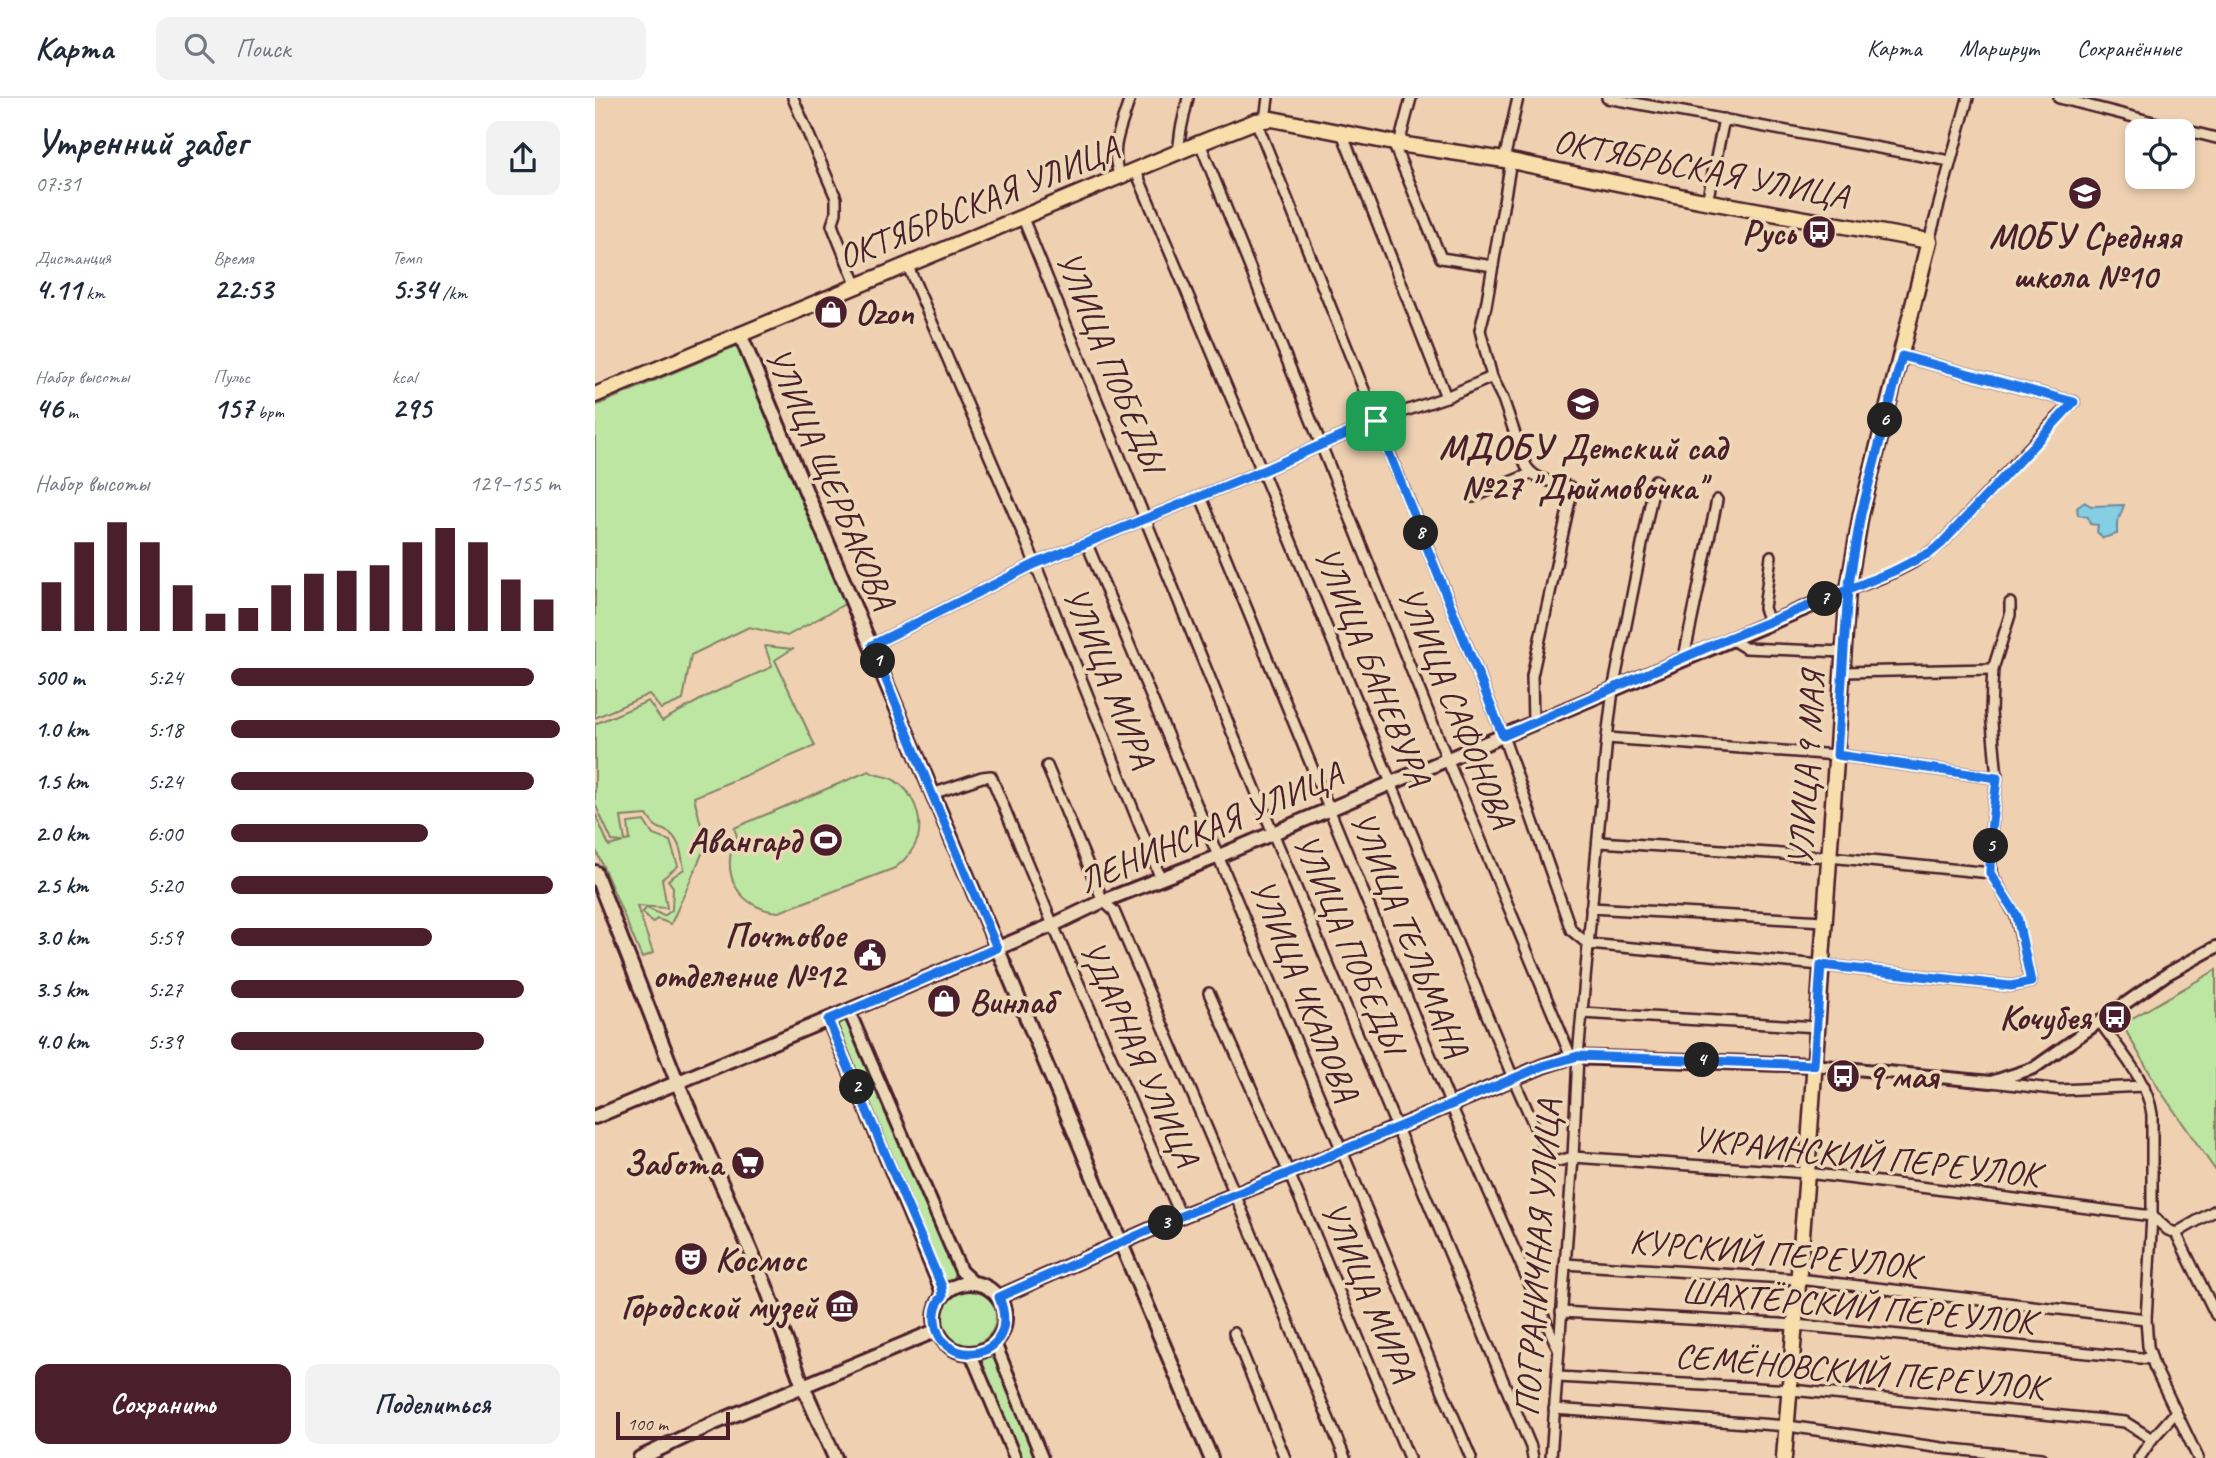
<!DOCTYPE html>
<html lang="ru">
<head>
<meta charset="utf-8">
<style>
  :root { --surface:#fff; --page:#f2f2f3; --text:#1f2937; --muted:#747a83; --line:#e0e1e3; --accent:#4a1f2b }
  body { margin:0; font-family:Caveat,sans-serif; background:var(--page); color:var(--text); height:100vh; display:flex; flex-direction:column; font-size:26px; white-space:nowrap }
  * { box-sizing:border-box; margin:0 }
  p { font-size:23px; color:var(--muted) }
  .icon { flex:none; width:38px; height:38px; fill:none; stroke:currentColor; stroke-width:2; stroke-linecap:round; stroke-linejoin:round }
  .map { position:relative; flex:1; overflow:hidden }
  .side { display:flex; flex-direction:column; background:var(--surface); width:595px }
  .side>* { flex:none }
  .tools { position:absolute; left:1530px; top:21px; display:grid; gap:14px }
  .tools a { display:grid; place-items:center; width:70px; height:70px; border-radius:14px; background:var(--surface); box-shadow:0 4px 10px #0003; font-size:35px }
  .scale { position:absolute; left:21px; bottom:18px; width:114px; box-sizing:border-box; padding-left:7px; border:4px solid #4a1f2b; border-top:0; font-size:19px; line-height:24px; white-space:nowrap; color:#4a1f2b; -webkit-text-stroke:5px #ecd8b6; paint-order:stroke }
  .pin { position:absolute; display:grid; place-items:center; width:60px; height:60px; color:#fff; margin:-30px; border-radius:14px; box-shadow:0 4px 10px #0006 }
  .km { position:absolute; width:35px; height:35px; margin:-18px; border-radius:50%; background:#222; color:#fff; font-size:19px; line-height:35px; text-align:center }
  .round { display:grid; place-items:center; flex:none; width:74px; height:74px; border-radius:14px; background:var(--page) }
  .summary { display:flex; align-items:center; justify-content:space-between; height:119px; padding:0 35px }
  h1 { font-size:38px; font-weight:700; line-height:52px }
  .stats { display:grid; grid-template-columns:repeat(3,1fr); gap:10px; height:119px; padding:7px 35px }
  .stats div { display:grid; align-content:center }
  .stats b { font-size:30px; font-weight:700 }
  .stats small { font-size:19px; font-weight:400 }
  .stats p { font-size:19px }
  .chart { height:196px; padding:14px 35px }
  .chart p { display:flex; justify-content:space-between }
  .chart svg { width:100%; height:126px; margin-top:7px; stroke:var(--accent); stroke-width:6 }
  .action { display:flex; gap:14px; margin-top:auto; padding:14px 35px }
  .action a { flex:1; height:80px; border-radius:14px; background:var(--accent); color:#fff; font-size:28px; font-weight:700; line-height:80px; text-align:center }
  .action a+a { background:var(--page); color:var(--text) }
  ul { padding:0 35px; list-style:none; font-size:23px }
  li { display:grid; grid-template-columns:112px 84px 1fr; align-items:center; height:52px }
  li i { height:18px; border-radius:9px; background:var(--accent) }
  header { display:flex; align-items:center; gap:42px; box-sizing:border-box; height:98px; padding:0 35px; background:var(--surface); border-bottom:2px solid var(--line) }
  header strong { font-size:33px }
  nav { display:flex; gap:38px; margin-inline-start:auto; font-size:24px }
  .search { width:490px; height:63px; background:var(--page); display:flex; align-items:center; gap:18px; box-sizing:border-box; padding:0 24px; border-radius:14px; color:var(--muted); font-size:26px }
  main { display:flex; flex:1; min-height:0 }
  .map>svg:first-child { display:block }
  .green { fill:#bde6a2; stroke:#848266; stroke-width:2 }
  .water { fill:#84cfe4; stroke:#6d899a; stroke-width:2 }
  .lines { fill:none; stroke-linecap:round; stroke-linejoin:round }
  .minor-casing { stroke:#4a1f2b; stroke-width:14 }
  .tertiary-casing { stroke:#4a1f2b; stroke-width:16 }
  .secondary-casing { stroke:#4a1f2b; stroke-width:18 }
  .primary-casing { stroke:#4a1f2b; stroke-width:19 }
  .minor { stroke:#ecd8b6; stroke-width:9 }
  .tertiary { stroke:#ecd8b6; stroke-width:10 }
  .secondary { stroke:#ecd8b6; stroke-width:12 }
  .primary { stroke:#f8deab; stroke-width:14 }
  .route-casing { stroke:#fff; stroke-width:14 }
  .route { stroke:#1a73e8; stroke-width:9 }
  .labels { text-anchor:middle; stroke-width:7; stroke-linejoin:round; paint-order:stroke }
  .street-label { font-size:35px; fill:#4a1f2b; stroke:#ecd8b6 }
  .poi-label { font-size:35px; font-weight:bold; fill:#4a1f2b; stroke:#ecd8b6; text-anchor:end }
</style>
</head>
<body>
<header>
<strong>Карта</strong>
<div class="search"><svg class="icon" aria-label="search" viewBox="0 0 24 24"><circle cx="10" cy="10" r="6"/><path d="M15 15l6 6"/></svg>Поиск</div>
<nav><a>Карта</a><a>Маршрут</a><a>Сохранённые</a></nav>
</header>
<main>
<section class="side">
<div class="summary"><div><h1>Утренний забег</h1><p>07:31</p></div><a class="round"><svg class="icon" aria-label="share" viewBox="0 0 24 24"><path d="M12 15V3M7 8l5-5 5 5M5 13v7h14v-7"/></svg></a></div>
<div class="stats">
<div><p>Дистанция</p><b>4.11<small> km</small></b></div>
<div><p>Время</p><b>22:53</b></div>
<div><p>Темп</p><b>5:34<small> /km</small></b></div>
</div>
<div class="stats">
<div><p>Набор высоты</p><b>46<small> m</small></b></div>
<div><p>Пульс</p><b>157<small> bpm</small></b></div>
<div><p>kcal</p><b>295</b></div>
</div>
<div class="chart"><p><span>Набор высоты</span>129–155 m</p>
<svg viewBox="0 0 160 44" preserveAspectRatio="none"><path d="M5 44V27M15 44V13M25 44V6M35 44V13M45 44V28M55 44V38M65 44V36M75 44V28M85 44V24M95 44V23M105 44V21M115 44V13M125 44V8M135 44V13M145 44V26M155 44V33"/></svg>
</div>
<ul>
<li><b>500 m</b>5:24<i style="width:92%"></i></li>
<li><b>1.0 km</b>5:18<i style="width:100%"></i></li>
<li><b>1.5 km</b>5:24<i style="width:92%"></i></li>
<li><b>2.0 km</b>6:00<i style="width:60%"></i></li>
<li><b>2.5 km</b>5:20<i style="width:98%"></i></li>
<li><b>3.0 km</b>5:59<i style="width:61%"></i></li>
<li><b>3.5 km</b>5:27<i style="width:89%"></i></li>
<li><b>4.0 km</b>5:39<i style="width:77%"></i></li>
</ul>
<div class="action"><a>Сохранить</a><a>Поделиться</a></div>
</section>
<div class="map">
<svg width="1621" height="1360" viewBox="0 0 1621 1360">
  <rect width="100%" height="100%" fill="#efd1b2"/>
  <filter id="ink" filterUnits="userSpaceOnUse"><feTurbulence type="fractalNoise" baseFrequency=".0143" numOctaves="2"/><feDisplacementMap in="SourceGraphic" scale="14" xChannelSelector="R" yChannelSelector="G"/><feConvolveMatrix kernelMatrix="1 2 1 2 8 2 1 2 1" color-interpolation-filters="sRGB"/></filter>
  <g filter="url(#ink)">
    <g class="green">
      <path d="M148 245 255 503 192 538 154 529 96 557 88 602 66 611 54 596 0 620V308Z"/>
      <path d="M170 548 197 551 180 562 220 648 99 699 111 747 76 826 62 821 57 825 47 814 52 810 69 818 77 812 78 789 73 782 89 771C87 760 86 747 78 738 69 728 63 736 52 717L26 719 30 743 35 742 33 725 49 723 58 737 75 743 83 768 67 781 72 810 42 808 58 855 47 860 0 750V715L14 748 28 744 17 743 0 706V626L53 603 67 623 116 596 177 569Z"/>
      <path d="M274 673C281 679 291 677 299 682 318 692 328 720 323 740 319 752 309 763 300 770L184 814C143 811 123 774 142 738L139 730Z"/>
      <path d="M1621 872V1073L1564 991 1527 926Z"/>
      <path d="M248 921 253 923 361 1174 359 1181 353 1184 347 1179 241 928 244 923Z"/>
      <circle cx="373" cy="1219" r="28"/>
      <path d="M399 1257 440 1360H426L385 1263Z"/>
    </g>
    <path class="water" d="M1489 404 1496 408 1529 407 1522 426V436L1508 440 1502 434 1503 427 1495 426 1493 419 1483 417 1482 410Z"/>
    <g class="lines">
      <g class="minor-casing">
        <g id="minor">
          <path d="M198 0 241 100V115L237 127 261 186"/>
          <path d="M1012 0 1355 63"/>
          <path d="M1464 0 1621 40"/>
          <path d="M670 21 673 0"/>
          <path d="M661 23 908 638 976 832 993 846 1226 867 1416 888 1436 884 1421 818 1396 775V733L1402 680 1396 614 1397 588 1398 571 1415 517V505"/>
          <path d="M747 35 851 299"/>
          <path d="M605 45 852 661 976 959"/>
          <path d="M798 45 846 160 898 168"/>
          <path d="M804 46 816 0"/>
          <path d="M583 54 586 31 593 0"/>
          <path d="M909 62 923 0"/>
          <path d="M916 63 891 208 885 232 897 279 908 301 931 368C941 384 959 383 975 389L977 393 937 578 938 626"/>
          <path d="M540 71 667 373 918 980 956 1065 978 1059 1212 1075 1557 1118"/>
          <path d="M525 78C513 52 527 27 535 0"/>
          <path d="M1112 104 1129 21"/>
          <path d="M427 118 678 735 936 1349 938 1360"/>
          <path d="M1334 143 1373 0"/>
          <path d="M312 166 434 450 566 781"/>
          <path d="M1307 258 1479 304"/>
          <path d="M606 399 855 1005 963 1251"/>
          <path d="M878 399 935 376"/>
          <path d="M492 446 876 1360"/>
          <path d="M1253 492C1285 481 1321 467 1347 445L1459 323 1479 304"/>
          <path d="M1174 524 1169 510 1176 458"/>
          <path d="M1134 540 1150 550 1250 554"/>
          <path d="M277 547 440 466 667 373 781 323 851 299 897 279"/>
          <path d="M1089 559 1122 402"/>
          <path d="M1248 574 1398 571"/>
          <path d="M1012 640 1242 657 1402 680"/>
          <path d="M452 668 508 803 519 813 640 1096 750 1360"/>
          <path d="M337 696 387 679 396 678 458 827 586 1118"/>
          <path d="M1004 744 1234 759 1396 775"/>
          <path d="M996 810 1229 823"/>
          <path d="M614 895 694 1075 814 1360"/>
          <path d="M987 915 1222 929"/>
          <path d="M1505 924C1524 952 1552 981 1557 1016V1118L1551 1221 1553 1248 1559 1268 1603 1360"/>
          <path d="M1397 984 1465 992 1549 988"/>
          <path d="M1557 1118 1573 1132 1581 1135 1621 1217"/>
          <path d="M1581 1135 1621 1112"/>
          <path d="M970 1166 1203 1181 1551 1221"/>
          <path d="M966 1214 1200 1227 1556 1261"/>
          <path d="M639 1235 690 1360"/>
          <path d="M963 1279 1196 1292 1530 1324 1557 1341"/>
          <path d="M959 1311 1193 1328 1347 1350 1447 1360"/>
          <path d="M956 1360 978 1059 983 958 1012 640 1018 592 1060 382"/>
          <path d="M1544 1360 1557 1341 1581 1314"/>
        </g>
      </g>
      <g class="tertiary-casing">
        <g id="tertiary">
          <path d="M254 913 366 1173 379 1185"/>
          <path d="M233 922 348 1197"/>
          <path d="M1219 967 1396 984 1439 970 1572 876 1621 849"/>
          <path d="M400 1245 447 1360"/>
          <path d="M376 1256 420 1360"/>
        </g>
      </g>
      <g class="secondary-casing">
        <g id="secondary">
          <path d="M145 236C304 610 457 986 616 1360"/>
          <path d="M0 774 83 986 170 1186 208 1288 240 1360"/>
          <path d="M0 1019 458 827 508 803 624 758 1253 492"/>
          <circle cx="375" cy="1220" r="35"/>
          <path d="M404 1199 586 1118 694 1075 948 968 976 959 1219 967"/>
          <path d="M45 1360 115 1327 340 1233"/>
        </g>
      </g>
      <g class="primary-casing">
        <path id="primary" d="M0 297 605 45 661 23 677 21 804 46 916 63 1104 102 1334 143 1266 416 1253 492 1212 1075 1189 1360"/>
      </g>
      <use href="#minor" class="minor"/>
      <use href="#tertiary" class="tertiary"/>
      <use href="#secondary" class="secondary"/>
      <use href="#primary" class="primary"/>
    </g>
  </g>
  <g class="lines" filter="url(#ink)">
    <g class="route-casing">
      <path id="route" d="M781 323 667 373 440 466 277 547 337 696 402 850 233 922 347 1189 348 1198C341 1205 339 1212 340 1222 343 1273 430 1265 404 1199L586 1118 694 1075 948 968 983 958 1219 967 1226 867 1416 888 1436 884 1422 818 1395 775 1396 733 1402 680 1242 657 1253 492 1266 416 1307 258 1479 304 1347 445 1336 454 1301 472 1253 492 1134 540 908 638 781 323"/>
    </g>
    <use href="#route" class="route"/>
  </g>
  <defs>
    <g id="school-disc" transform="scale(1.75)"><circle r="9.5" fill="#4a1f2b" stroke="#ecd8b6"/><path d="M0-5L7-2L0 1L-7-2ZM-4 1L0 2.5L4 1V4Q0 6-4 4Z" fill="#fff"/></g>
    <g id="bus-disc" transform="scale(1.75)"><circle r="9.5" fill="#4a1f2b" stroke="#ecd8b6"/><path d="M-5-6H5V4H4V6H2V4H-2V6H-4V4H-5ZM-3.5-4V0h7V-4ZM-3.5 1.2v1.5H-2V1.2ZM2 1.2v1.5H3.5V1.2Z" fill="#fff"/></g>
    <g id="shop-disc" transform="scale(1.75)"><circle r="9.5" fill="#4a1f2b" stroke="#ecd8b6"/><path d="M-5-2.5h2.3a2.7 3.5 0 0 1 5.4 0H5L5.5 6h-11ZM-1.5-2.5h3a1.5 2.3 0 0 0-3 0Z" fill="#fff"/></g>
    <g id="stadium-disc" transform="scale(1.75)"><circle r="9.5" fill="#4a1f2b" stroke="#ecd8b6"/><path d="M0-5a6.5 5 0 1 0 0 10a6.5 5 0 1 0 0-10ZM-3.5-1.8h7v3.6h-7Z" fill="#fff"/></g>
    <g id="civic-disc" transform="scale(1.75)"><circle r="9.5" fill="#4a1f2b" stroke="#ecd8b6"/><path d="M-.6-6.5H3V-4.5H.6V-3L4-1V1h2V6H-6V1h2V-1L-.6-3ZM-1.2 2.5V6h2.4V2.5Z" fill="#fff"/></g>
    <g id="supermarket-disc" transform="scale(1.75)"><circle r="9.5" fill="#4a1f2b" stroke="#ecd8b6"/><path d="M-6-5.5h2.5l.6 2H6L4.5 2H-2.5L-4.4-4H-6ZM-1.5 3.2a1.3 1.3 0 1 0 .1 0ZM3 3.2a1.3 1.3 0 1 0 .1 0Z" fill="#fff"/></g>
    <g id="theatre-disc" transform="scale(1.75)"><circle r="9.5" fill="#4a1f2b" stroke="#ecd8b6"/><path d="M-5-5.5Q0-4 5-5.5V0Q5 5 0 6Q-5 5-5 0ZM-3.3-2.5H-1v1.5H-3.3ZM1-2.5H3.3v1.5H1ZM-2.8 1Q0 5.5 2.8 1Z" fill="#fff"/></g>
    <g id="museum-disc" transform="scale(1.75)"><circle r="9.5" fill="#4a1f2b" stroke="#ecd8b6"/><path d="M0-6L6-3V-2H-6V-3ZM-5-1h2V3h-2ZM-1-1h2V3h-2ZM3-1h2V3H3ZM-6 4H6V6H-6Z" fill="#fff"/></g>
  </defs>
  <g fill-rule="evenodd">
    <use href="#school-disc" x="1490" y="95"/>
    <use href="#bus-disc" x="1224" y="134"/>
    <use href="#shop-disc" x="236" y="214"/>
    <use href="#school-disc" x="988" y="306"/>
    <use href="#stadium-disc" x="231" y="742"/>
    <use href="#civic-disc" x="275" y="857"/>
    <use href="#shop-disc" x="349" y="903"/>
    <use href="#bus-disc" x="1520" y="919"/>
    <use href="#bus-disc" x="1248" y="978"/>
    <use href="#supermarket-disc" x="153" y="1065"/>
    <use href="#theatre-disc" x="96" y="1161"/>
    <use href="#museum-disc" x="247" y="1208"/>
  </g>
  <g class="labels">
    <g class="street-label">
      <text transform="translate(1106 70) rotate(11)" y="12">ОКТЯБРЬСКАЯ УЛИЦА</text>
      <text transform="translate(383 104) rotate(-22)" y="12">ОКТЯБРЬСКАЯ УЛИЦА</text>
      <text transform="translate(516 263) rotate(68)" y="12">УЛИЦА ПОБЕДЫ</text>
      <text transform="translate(236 380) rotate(67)" y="12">УЛИЦА ЩЕРБАКОВА</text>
      <text transform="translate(778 568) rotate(68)" y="12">УЛИЦА БАНЕВУРА</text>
      <text transform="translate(515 579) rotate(68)" y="12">УЛИЦА МИРА</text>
      <text transform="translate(862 609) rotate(68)" y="12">УЛИЦА САФОНОВА</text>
      <text transform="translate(1211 671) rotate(-86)" y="12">УЛИЦА 9 МАЯ</text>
      <text transform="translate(615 729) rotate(-23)" y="12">ЛЕНИНСКАЯ УЛИЦА</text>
      <text transform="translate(815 836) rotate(68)" y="12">УЛИЦА ТЕЛЬМАНА</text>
      <text transform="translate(755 845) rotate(67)" y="12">УЛИЦА ПОБЕДЫ</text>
      <text transform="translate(710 892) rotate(68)" y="12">УЛИЦА ЧКАЛОВА</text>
      <text transform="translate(545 955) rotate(66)" y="12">УДАРНАЯ УЛИЦА</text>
      <text transform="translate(1271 1058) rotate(6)" y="12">УКРАИНСКИЙ ПЕРЕУЛОК</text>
      <text transform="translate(1179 1155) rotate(5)" y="12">КУРСКИЙ ПЕРЕУЛОК</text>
      <text transform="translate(942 1160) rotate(-86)" y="12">ПОГРАНИЧНАЯ УЛИЦА</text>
      <text transform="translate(774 1193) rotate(67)" y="12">УЛИЦА МИРА</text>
      <text transform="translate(1263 1208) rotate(5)" y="12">ШАХТЁРСКИЙ ПЕРЕУЛОК</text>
      <text transform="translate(1265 1273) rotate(5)" y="12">СЕМЁНОВСКИЙ ПЕРЕУЛОК</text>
    </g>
    <g class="poi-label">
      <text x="1200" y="146">Русь</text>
      <text x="1490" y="150" text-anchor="middle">МОБУ Средняя<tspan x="1490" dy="40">школа №10</tspan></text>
      <text x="260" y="226" text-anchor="start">Ozon</text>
      <text x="988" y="361" text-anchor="middle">МДОБУ Детский сад<tspan x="988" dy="40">№27 "Дюймовочка"</tspan></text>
      <text x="206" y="754">Авангард</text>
      <text x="250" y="849">Почтовое<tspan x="250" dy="40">отделение №12</tspan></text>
      <text x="374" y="915" text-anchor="start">Винлаб</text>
      <text x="1496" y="931">Кочубея</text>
      <text x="1272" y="990" text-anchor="start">9 мая</text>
      <text x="128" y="1077">Забота</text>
      <text x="120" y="1173" text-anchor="start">Космос</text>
      <text x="222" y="1220">Городской музей</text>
    </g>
  </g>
</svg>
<div class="tools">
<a><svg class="icon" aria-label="locate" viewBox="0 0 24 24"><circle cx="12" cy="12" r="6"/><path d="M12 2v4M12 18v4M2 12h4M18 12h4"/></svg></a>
</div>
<div class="scale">100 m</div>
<div class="pin" style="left:781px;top:323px;background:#1e9e55"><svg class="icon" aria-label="arrive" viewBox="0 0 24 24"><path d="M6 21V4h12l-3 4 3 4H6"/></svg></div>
<b class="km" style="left:283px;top:563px">1</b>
<b class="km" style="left:262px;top:989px">2</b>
<b class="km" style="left:571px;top:1125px">3</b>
<b class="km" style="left:1107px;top:962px">4</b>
<b class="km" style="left:1396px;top:748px">5</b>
<b class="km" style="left:1290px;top:322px">6</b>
<b class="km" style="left:1230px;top:501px">7</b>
<b class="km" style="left:826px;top:435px">8</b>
</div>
</main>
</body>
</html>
